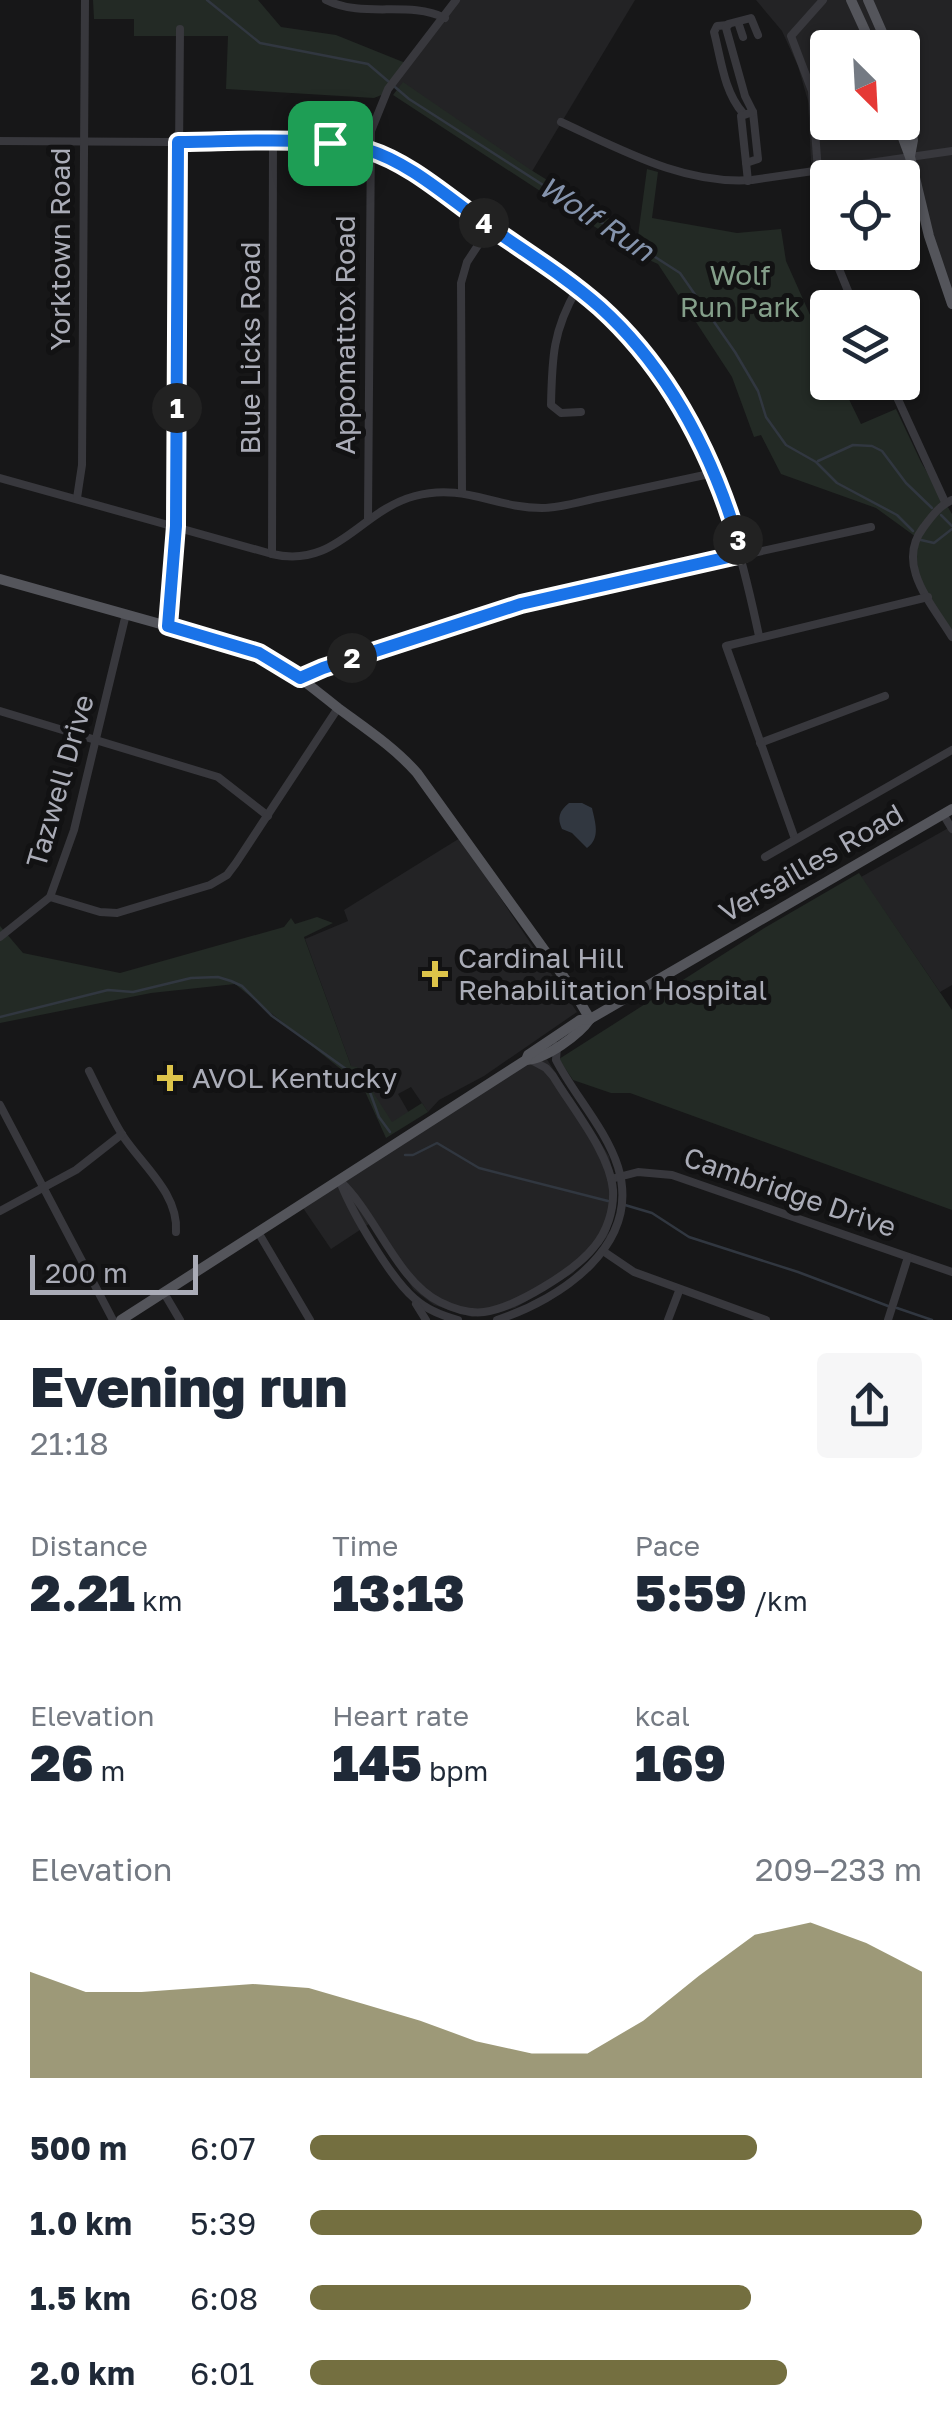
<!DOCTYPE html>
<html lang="en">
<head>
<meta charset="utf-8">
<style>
  :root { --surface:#fff; --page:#f6f6f7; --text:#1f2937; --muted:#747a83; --accent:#746f40 }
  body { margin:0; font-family:"Golos Text",sans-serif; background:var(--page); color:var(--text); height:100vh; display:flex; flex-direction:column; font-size:38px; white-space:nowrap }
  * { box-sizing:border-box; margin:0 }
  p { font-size:32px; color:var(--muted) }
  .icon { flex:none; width:55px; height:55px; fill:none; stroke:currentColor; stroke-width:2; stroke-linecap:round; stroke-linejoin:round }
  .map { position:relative; height:1320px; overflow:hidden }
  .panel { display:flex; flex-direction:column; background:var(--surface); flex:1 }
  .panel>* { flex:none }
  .needle { width:65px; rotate:156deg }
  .controls { position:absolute; left:810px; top:30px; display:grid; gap:20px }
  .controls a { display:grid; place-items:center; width:110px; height:110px; border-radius:10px; background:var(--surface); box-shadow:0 2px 8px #0004; font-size:50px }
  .scale { position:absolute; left:30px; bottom:25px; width:168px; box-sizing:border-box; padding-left:10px; border:5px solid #aaacb7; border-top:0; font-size:28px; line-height:35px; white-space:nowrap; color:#aaacb7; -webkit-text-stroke:8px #121213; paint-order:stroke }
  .pin { position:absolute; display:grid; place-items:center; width:85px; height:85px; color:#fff; margin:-42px; border-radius:20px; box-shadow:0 5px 15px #0006 }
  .km { position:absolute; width:50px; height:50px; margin:-25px; border-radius:50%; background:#222; color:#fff; font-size:28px; line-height:50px; text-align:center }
  .round { display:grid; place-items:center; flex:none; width:105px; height:105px; border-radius:10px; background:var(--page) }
  .headline { display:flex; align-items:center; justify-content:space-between; height:170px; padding:0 30px }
  h1 { font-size:55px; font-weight:800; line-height:75px }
  .metrics { display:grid; grid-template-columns:repeat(3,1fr); gap:15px; height:170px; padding:10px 30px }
  .metrics div { display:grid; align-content:center }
  .metrics b { font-size:50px; font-weight:800 }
  .metrics small { font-size:28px; font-weight:400 }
  .metrics p { font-size:28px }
  .chart { height:280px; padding:20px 30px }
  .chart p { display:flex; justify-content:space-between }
  .chart svg { width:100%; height:180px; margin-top:10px; fill:var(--accent); opacity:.7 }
  ul { padding:0 30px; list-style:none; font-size:32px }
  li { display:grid; grid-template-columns:160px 120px 1fr; align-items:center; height:75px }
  li i { height:25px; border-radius:12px; background:var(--accent) }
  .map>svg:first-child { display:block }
  .built { fill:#232325; fill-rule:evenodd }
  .green { fill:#232a25 }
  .water { fill:#313740 }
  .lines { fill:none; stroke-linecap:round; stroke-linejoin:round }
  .stream { stroke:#313740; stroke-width:2.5 }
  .minor { stroke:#38383d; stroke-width:8 }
  .major { stroke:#54555b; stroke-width:10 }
  .route-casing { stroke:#fff; stroke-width:20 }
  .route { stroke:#1a73e8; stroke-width:12 }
  .poi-dot { fill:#ddc44a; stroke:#121213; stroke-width:4 }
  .labels { text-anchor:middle; stroke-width:10; stroke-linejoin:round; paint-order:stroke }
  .street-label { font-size:28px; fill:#aaacb7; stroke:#121213 }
  .park-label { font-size:28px; fill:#849f8a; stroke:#121213 }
  .poi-label { font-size:28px; fill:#aaacb7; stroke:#121213; text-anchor:start }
  .water-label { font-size:30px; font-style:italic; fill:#8594ad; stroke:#121213 }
</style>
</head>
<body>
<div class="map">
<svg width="952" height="1320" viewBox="0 0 952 1320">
  <rect width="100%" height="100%" fill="#171718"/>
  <g class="built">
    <path d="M456 0H635L528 178 391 84Z"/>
    <path d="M756 0H952V304L910 157 818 171 811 162 808 101 798 66 782 31ZM828 48H902V122H828Z"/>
    <path d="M952 826V985L940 992 861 877Z"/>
    <path d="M460 838 577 1012 484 1076 439 1100 428 1112 411 1087 398 1094 409 1113 390 1125 351 1066 305 939 348 921 344 910Z"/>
    <path d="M541 1050 609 1156 616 1191 608 1236 573 1273 515 1308 472 1317 434 1305 414 1290 369 1224 331 1249 301 1205Z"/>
  </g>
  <g class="green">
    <path d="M93 0H258L281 27 336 35 408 64 384 94 374 98 226 89 228 36H134V19H94Z"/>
    <path d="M403 82 531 170 638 236 647 169 658 172 652 218 737 233 781 229 786 261 827 353 828 382 841 383 861 424 896 409 921 462 952 514V637L918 581 916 537 876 508 781 474 761 435 754 437 732 377 658 264 638 255 393 95Z"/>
    <path d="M859 873 952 1010V1210L630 1093H611L573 1080 559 1059 766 927Z"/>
    <path d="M317 917 333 923 304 937 351 1066 357 1067 392 1122 422 1103 428 1112 386 1138 363 1087 235 984 151 993 0 1023V926L23 953 120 973 284 927 291 918 295 924Z"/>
  </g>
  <path class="water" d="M569 803H582L592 808C595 822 601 838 587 848L572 833 562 829C557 818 559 811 569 803Z"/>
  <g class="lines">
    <g class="stream">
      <path d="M207 0 260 43 368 64 409 99 680 273 735 352 758 391 766 417 786 445 816 462 837 483 897 515 913 531"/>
      <path d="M818 461 853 445 872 446 882 451 906 483 932 508"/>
      <path d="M941 515 952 526"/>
      <path d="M921 540 934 543 952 529"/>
      <path d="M0 1017 108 990 133 992 191 978 218 977 231 981 242 986 272 1016 367 1084 379 1117 390 1132"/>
      <path d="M405 1155H413L437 1143 479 1168 608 1201"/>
      <path d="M625 1205 652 1213 689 1237 798 1272 888 1306"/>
      <path d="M897 1308 932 1320"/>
    </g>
    <g class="minor">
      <path d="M326 0C364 19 408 0 445 18"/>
      <path d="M823 0 791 36 812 91 818 171 828 230"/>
      <path d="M738 22 743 37"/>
      <path d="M728 25 717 26 714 32C721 59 724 92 743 113"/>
      <path d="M561 122C622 150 684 185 752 180L952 151"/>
      <path d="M0 141 330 143 368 150 398 163 577 289C691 381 730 498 759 636"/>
      <path d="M746 163 758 159 753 112"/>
      <path d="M748 181 741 116 753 112 745 96 726 28 728 24 751 18 758 35"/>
      <path d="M832 252 855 308"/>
      <path d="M577 289C553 330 552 357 551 405L561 413 581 412"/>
      <path d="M890 382 945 502"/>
      <path d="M0 478 272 554C337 569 359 511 415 496 464 483 495 508 542 508 562 508 582 501 602 497 639 489 676 481 714 473"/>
      <path d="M462 491 461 283 467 262 490 227"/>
      <path d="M77 498 82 465 85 0"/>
      <path d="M952 500C939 506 932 516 923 528 895 565 932 604 952 637"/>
      <path d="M368 518 371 131 388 89 456 0"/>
      <path d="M272 554 273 143"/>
      <path d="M168 626 176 527 180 29"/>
      <path d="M301 679 323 667 521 604 871 527"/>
      <path d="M0 711 218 777 268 816"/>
      <path d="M760 743 885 696"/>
      <path d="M943 814 952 829"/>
      <path d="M795 839 726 646 928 597"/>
      <path d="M765 857 952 750"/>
      <path d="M50 897 100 912 117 913 210 885 227 875 236 863 338 708"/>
      <path d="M0 937 50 897 74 830 126 614"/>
      <path d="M89 1071C100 1093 110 1115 123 1136 142 1165 179 1194 176 1232"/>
      <path d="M0 1105 113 1320"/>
      <path d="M611 1179 638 1172 672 1175 952 1272"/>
      <path d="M339 1180C376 1214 397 1281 440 1302 454 1309 468 1314 484 1312 515 1308 575 1271 594 1247 607 1232 614 1210 613 1190 610 1153 572 1108 553 1076L546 1068 533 1061"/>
      <path d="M341 1184C353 1214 391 1279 415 1299 426 1309 443 1316 458 1320"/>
      <path d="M0 1211 76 1170 122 1134"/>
      <path d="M258 1232 310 1320"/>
      <path d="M603 1251 634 1272 766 1320"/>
      <path d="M164 1293 180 1320"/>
      <path d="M416 1304 426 1320"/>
      <path d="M497 1320C561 1299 642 1245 618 1167 606 1129 574 1095 556 1060L557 1046"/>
      <path d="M668 1320 679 1291"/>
      <path d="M888 1320 908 1257"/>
    </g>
    <g class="major">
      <path d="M851 0 873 48"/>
      <path d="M868 0 889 48"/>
      <path d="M902 91 913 140 910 156"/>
      <path d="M897 122 910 157 929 236 952 304"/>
      <path d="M0 579 246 648C281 660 309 685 338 708 365 728 394 747 417 773L571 987 590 1019"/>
      <path d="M526 1060C546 1059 579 1035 590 1019"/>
      <path d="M121 1320 526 1060 528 1055 580 1020 590 1019 952 809"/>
    </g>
  </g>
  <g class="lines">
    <g class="route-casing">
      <path id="route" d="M178 142C230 142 320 135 368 150 410 163 447 197 483 222 522 250 564 275 600 307 672 372 716 462 742 554L521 604 323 668 300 678 259 653 168 626 176 526Z"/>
    </g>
    <use href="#route" class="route"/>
  </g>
  <g class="poi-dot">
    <path d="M430 959h10v10h10v10h-10v10h-10v-10h-10v-10h10z"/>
    <path d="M165 1063h10v10h10v10h-10v10h-10v-10h-10v-10h10z"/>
  </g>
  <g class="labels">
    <g class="street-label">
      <text transform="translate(60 249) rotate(-90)" y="10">Yorktown Road</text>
      <text transform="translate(345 335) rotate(-90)" y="10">Appomattox Road</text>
      <text transform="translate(250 348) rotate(-90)" y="10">Blue Licks Road</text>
      <text transform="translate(60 781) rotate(-74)" y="10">Tazwell Drive</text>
      <text transform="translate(811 863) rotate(-30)" y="10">Versailles Road</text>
      <text transform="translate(790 1192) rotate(19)" y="10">Cambridge Drive</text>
    </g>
    <g class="park-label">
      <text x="740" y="285">Wolf<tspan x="740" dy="32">Run Park</tspan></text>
    </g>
    <g class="poi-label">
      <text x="458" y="968">Cardinal Hill<tspan x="458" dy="32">Rehabilitation Hospital</tspan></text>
      <text x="192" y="1088">AVOL Kentucky</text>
    </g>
    <g class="water-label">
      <text transform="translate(596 219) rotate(33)" y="10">Wolf Run</text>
    </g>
  </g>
</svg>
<div class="controls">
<a><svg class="needle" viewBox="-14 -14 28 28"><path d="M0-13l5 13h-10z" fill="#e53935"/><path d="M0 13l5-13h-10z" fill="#747a83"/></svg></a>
<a><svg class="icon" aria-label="locate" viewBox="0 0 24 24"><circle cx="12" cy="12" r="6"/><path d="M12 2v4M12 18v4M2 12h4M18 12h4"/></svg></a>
<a><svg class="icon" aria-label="layers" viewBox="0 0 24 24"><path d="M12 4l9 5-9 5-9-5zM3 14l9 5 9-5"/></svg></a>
</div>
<div class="scale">200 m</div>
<div class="pin" style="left:330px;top:143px;background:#1e9e55"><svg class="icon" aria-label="arrive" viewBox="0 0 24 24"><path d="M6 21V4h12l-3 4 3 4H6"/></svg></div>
<b class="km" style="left:177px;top:408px">1</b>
<b class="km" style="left:352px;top:658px">2</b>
<b class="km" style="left:738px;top:540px">3</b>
<b class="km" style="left:484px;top:223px">4</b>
</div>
<section class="panel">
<div class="headline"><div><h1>Evening run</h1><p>21:18</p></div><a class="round"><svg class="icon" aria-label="share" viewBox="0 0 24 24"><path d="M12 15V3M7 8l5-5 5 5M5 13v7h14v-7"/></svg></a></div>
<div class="metrics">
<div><p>Distance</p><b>2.21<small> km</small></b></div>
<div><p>Time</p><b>13:13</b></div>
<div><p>Pace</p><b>5:59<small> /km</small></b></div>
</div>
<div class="metrics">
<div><p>Elevation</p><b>26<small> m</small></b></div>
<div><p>Heart rate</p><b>145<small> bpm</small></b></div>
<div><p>kcal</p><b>169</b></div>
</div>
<div class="chart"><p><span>Elevation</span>209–233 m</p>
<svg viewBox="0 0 160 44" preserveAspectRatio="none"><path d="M0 44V18L10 23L20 23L30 22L40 21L50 22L60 26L70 30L80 35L90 38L100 38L110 30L120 19L130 9L140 6L150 11L160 18V44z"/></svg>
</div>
<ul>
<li><b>500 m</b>6:07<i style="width:73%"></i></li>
<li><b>1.0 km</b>5:39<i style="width:100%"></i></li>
<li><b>1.5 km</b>6:08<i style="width:72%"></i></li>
<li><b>2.0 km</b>6:01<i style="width:78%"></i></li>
</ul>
</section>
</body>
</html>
